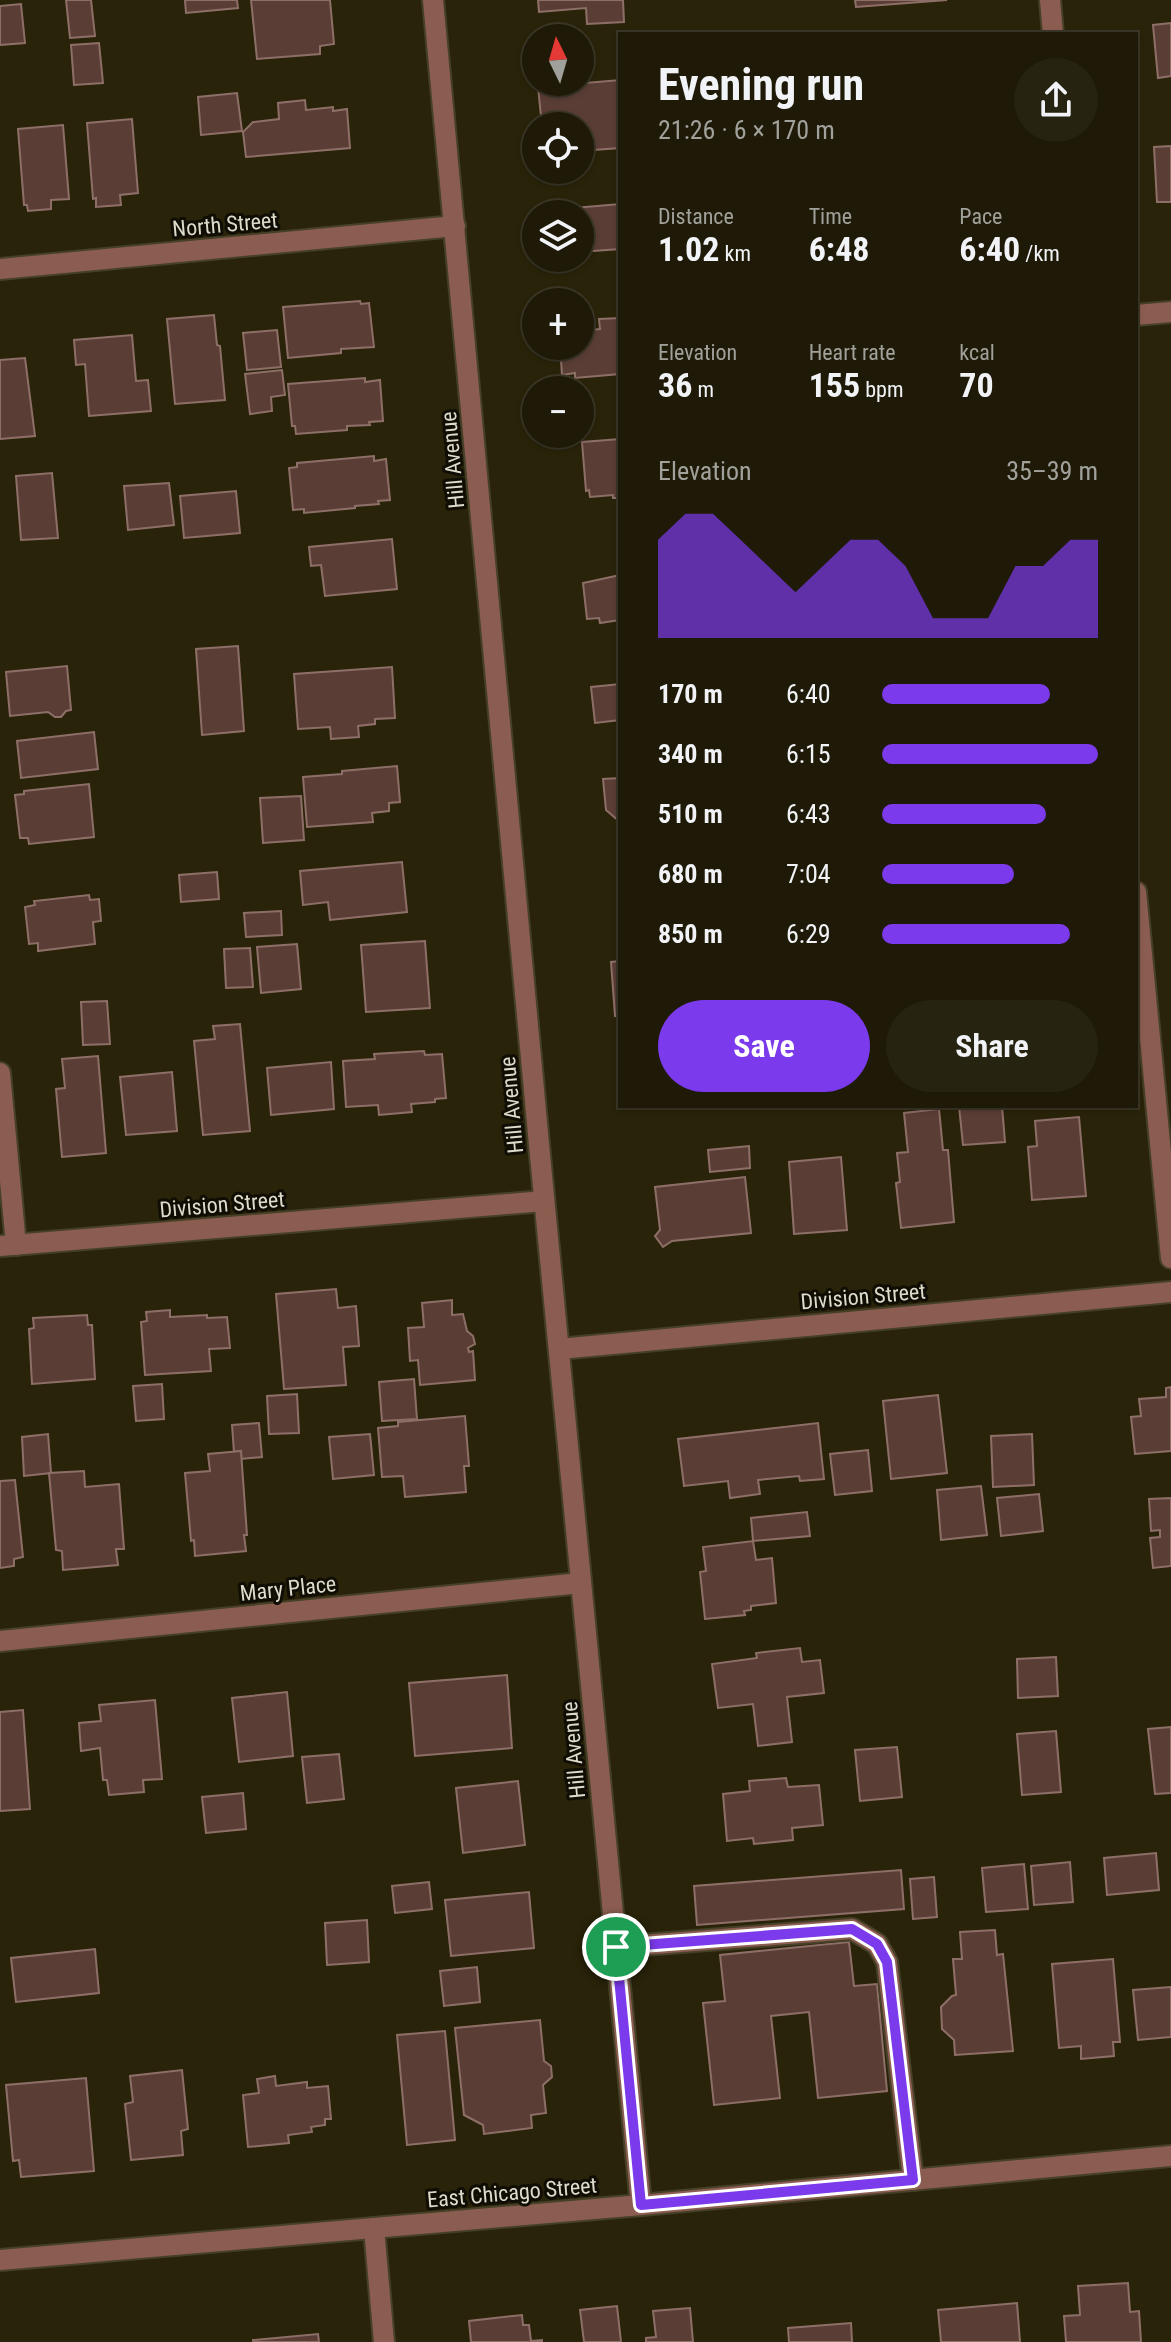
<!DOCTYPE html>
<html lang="en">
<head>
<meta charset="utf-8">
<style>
  :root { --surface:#1f1a07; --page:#272311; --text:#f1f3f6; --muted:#a1a19b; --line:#3c3828; --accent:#7c3aed }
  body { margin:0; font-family:"Roboto Condensed",sans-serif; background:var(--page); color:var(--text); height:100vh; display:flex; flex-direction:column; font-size:30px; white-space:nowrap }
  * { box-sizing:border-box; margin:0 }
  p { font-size:26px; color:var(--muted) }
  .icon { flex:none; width:44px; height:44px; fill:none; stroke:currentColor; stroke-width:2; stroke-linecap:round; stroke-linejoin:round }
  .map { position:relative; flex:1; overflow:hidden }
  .drawer { position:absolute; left:618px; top:32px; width:520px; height:1076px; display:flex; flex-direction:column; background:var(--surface); border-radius:0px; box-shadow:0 2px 6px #0004,0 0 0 2px var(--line) }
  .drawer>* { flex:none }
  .needle { width:52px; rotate:355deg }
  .tools { position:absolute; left:522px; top:24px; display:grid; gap:16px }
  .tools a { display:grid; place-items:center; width:72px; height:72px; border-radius:50%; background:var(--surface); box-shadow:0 2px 6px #0004,0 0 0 2px var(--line); font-size:40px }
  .pin { position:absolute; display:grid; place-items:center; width:68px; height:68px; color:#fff; margin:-34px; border:4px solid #fff; border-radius:50%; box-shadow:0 2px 8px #0007 }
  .round { display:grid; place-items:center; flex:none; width:84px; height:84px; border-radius:42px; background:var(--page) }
  .summary { display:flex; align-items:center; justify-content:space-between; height:136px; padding:0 40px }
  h1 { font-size:44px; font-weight:700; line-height:60px }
  .figures { display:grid; grid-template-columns:repeat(3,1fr); gap:12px; height:136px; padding:8px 40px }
  .figures div { display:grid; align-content:center }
  .figures b { font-size:34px; font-weight:700 }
  .figures small { font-size:22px; font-weight:400 }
  .figures p { font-size:22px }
  .chart { height:224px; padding:16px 40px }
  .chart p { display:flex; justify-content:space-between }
  .chart svg { width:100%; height:144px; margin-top:8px; fill:var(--accent); opacity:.7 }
  .primary-button { display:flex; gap:16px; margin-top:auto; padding:16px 40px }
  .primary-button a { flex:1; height:92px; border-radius:48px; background:var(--accent); color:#fff; font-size:32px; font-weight:700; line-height:92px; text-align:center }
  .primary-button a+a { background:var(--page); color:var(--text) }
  ul { padding:0 40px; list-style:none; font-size:26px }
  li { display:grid; grid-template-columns:128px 96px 1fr; align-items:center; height:60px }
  li i { height:20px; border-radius:10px; background:var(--accent) }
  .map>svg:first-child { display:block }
  .building { fill:#5a3e36; stroke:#8e6f67; stroke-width:2 }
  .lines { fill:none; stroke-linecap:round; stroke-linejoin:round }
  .minor-casing { stroke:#464028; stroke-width:24 }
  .minor { stroke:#8b5d50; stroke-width:20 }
  .route-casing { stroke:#fff; stroke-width:16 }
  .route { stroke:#7c3aed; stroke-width:10 }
  .labels { text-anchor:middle; stroke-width:6; stroke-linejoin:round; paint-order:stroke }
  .street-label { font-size:22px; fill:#dfdbcc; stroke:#0f0d04 }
</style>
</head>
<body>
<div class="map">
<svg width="1171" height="2342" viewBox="0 0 1171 2342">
  <rect width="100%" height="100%" fill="#292309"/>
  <g class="building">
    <path d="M66 0H91L95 36 70 38Z"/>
    <path d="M185 0H237L238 8 186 13Z"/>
    <path d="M251 0H330L334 44 320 46V54L257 59Z"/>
    <path d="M538 0H623L624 22 587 24 586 8 539 12Z"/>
    <path d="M855 0H947L856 7Z"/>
    <path d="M21 4 25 43 0 45V6Z"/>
    <path d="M1171 23V76L1158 78 1153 25Z"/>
    <path d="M99 43 103 83 74 85 71 45Z"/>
    <path d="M620 80V111H618L620 148 580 151V126H542L538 87Z"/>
    <path d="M237 93 242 131 201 135 198 97Z"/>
    <path d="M305 100 306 110 333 107V111L347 109 350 148 246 157 243 132 253 122 279 119 278 103Z"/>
    <path d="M132 119 138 193 120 195 121 205 96 207V198L93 199 87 123Z"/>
    <path d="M63 125 69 199 51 200V209L28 211 27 205H24L18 129Z"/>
    <path d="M1171 146V202H1157L1154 147Z"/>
    <path d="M620 204V249L580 252V214H547H550V210Z"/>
    <path d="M360 301 361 304 369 303 374 347 341 349V353L288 358 283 307Z"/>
    <path d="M214 315 217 345 220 346 225 400 175 404 167 319Z"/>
    <path d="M620 318V374L575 378V373L562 375 560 346H580V331L600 329 599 319Z"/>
    <path d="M277 330 281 367 247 370 243 333Z"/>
    <path d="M132 335 136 381 148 380 151 411 89 416 85 364 76 365 74 340Z"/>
    <path d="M25 358 35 436 0 439V360Z"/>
    <path d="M282 370 285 395 271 397 272 411 250 414 245 374Z"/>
    <path d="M365 378V382L380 380 383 421 369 422 370 425 347 426V430L296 434 295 426H292L288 384Z"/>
    <path d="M620 439V498H613V495L590 497 589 490 586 491 582 442Z"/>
    <path d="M374 456V461L386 459 390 500 378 501 379 504 355 506V508L304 513V509L293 510 289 468 297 467V463Z"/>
    <path d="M52 473 58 538 21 540 16 476Z"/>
    <path d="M169 483 174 525 128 530 124 486Z"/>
    <path d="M236 491 240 533 184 538 180 496Z"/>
    <path d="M392 539 397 589 325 596 321 565 311 566 309 547Z"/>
    <path d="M620 575V620L600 623 599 618 587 619 583 583Z"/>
    <path d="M238 646 244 731 202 735 196 649Z"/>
    <path d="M67 666 71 710 66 711 61 717H55L48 712 10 716 6 672Z"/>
    <path d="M392 667 395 718 375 719V724L358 726 359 737 331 739 330 727 298 729 294 674Z"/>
    <path d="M620 684V720L595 723 591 687Z"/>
    <path d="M94 732 98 769 21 778 17 741Z"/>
    <path d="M397 766 400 802 389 803V811L372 813 373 822 307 827 303 777 342 774V771Z"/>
    <path d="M620 778V822L606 810 603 779Z"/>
    <path d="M89 784 94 837 29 844 28 838H20L15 795 24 794V791Z"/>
    <path d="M301 796 304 840 263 843 260 798Z"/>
    <path d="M402 862 407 912 330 920 328 902 303 905 300 871Z"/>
    <path d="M217 872 219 899 181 902 179 875Z"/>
    <path d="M89 895 90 900 99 899 101 921 93 922 95 944 38 951V943L29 944 25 907 35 905 34 901Z"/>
    <path d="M281 911 282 935 246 937 244 913Z"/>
    <path d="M425 941 430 1008 366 1012 361 945Z"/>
    <path d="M297 944 301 989 261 993 257 947Z"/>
    <path d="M250 948 253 987 226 988 224 949Z"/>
    <path d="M620 961V1016H615L611 962Z"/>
    <path d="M107 1001 110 1044 83 1045 81 1002Z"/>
    <path d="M240 1024 250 1131 203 1135 194 1041 215 1039 213 1026Z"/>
    <path d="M424 1051 425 1055 442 1054 446 1098 435 1099V1102L411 1104 412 1112 379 1115 378 1105 346 1107 343 1061 375 1059 374 1054Z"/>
    <path d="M98 1056 106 1153 62 1157 56 1089 65 1088 62 1059Z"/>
    <path d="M331 1062 334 1109 271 1115 267 1068Z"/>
    <path d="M172 1072 177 1131 126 1135 120 1077Z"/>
    <path d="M959 1106H1002L1005 1142 963 1145Z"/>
    <path d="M939 1109 943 1150H948L954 1222 901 1228 896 1183 900 1182 897 1153 908 1152 904 1113Z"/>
    <path d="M1079 1117 1086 1196 1032 1200 1028 1147 1037 1146 1035 1121Z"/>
    <path d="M749 1146 750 1168 710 1172 708 1150Z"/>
    <path d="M841 1157 847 1230 794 1234 789 1162Z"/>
    <path d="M745 1177 751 1233 672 1241 663 1247 655 1236 660 1230 655 1187Z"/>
    <path d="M336 1289 338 1308 356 1306 359 1346 343 1347 346 1385 284 1389 276 1294Z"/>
    <path d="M452 1300V1315L463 1314 467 1331 473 1336 475 1344 468 1348 469 1352 473 1351 475 1380 420 1385 418 1360 410 1361 408 1328 424 1327 422 1303Z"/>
    <path d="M170 1310V1317L207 1315V1318L227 1317 230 1348 209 1349 211 1371 145 1375 141 1322 147 1321 146 1312Z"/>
    <path d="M87 1315 88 1325H92L95 1379 32 1384 29 1329 34 1328 33 1318Z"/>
    <path d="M414 1379 417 1419 382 1421 379 1382Z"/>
    <path d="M162 1384 164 1419 136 1421 133 1386Z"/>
    <path d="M1171 1387V1451L1135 1454 1131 1417 1141 1416 1139 1399 1166 1397V1388Z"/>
    <path d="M297 1394 299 1433 269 1434 267 1396Z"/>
    <path d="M938 1395 947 1473 891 1479 883 1401Z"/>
    <path d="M465 1416 469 1466H464L466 1492 405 1497 403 1476 382 1477 378 1428 398 1426V1422Z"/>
    <path d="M259 1423 262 1457 241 1459V1451L234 1452 232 1425Z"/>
    <path d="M818 1423 824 1479 800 1481 799 1476 758 1480 760 1494 730 1498 728 1481 684 1486 678 1439Z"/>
    <path d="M48 1434 51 1473 24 1476 22 1437Z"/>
    <path d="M370 1434 374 1475 333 1479 329 1437Z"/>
    <path d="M1032 1434 1034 1485 993 1487 991 1436Z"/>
    <path d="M868 1450 872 1491 835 1495 830 1454Z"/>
    <path d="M241 1451 247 1535H244L246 1551 195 1556 194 1540 191 1541 185 1473 210 1471 208 1454Z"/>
    <path d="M84 1471 85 1487 119 1484 124 1549H116L118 1565 63 1570 62 1551 56 1550 49 1473Z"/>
    <path d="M15 1480 23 1557 14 1559V1566L0 1568V1481Z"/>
    <path d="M981 1486 987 1535 941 1540 937 1490Z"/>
    <path d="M1039 1494 1043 1531 1001 1536 997 1498Z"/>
    <path d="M1171 1498V1566L1153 1568 1150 1538 1160 1537V1530L1151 1531 1149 1499Z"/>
    <path d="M807 1512 810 1536 753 1541 751 1518Z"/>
    <path d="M753 1541 756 1560 772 1558 776 1603 751 1606V1610L744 1611 745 1615 705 1619 700 1572 706 1571 703 1547Z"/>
    <path d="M800 1648 802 1662 820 1660 824 1693 787 1697 792 1742 758 1746 753 1704 718 1708 712 1664 757 1658 756 1653Z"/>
    <path d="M1056 1657 1058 1696 1018 1698 1017 1659Z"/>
    <path d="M507 1675 512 1748 415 1756 409 1683Z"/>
    <path d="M287 1692 293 1756 239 1762 232 1698Z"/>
    <path d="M155 1700 162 1779 143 1780 144 1792 109 1795 107 1780H103L100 1748 81 1751 79 1723 101 1721 99 1705Z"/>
    <path d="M23 1710 30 1809 0 1811V1712Z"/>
    <path d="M1171 1727V1793L1155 1794 1148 1729Z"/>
    <path d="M1056 1731 1061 1792 1022 1795 1017 1734Z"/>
    <path d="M897 1747 902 1797 860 1801 855 1750Z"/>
    <path d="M339 1754 344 1799 307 1803 302 1757Z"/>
    <path d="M786 1778 788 1787 819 1785 823 1825 792 1828 793 1840 754 1844 753 1838 727 1841 723 1794 750 1791 749 1781Z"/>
    <path d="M518 1781 525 1845 463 1853 456 1788Z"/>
    <path d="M243 1793 246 1829 206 1833 202 1797Z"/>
    <path d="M1156 1853 1159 1890 1107 1895 1104 1858Z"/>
    <path d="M1070 1862 1073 1902 1034 1905 1031 1866Z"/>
    <path d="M1024 1864 1028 1909 986 1912 982 1868Z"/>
    <path d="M901 1870 904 1909 697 1925 694 1886Z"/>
    <path d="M934 1877 937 1917 913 1919 910 1879Z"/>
    <path d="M429 1882 432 1909 395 1913 392 1886Z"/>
    <path d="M529 1892 534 1948 451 1956 445 1900Z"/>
    <path d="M367 1920 369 1962 327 1965 325 1923Z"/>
    <path d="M995 1930 997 1955 1003 1954 1013 2051 955 2055 954 2040 942 2029 941 2007 952 1996 956 1995 953 1959H962L960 1932Z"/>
    <path d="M849 1942 854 1986 877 1984 887 2091 818 2098 809 2012 771 2016 780 2098 714 2105 703 2003 725 2001 720 1955Z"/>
    <path d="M95 1949 99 1993 16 2002 11 1958Z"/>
    <path d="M1113 1959 1120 2042H1113L1114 2056 1081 2059V2046L1059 2048 1052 1964Z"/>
    <path d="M477 1967 480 2002 444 2006 440 1971Z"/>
    <path d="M1171 1987V2037L1138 2040 1133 1990Z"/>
    <path d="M540 2020 544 2061 551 2066 552 2077 543 2085 546 2113 531 2115 532 2128 484 2134 483 2125 464 2115 455 2028Z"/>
    <path d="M445 2031 455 2140 407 2145 397 2035Z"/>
    <path d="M182 2070 188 2129 181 2131 183 2155 131 2160 125 2104 133 2102 130 2076Z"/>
    <path d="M275 2076 276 2086 307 2082V2088L328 2086 331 2119H325V2125L311 2127 312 2132 288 2135 289 2143 248 2147 243 2095 259 2093 257 2079Z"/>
    <path d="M86 2078 94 2171 21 2177 19 2160 13 2161 6 2085Z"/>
    <path d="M1128 2283 1130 2312 1139 2311 1141 2342H1066L1064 2316 1080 2315 1078 2286Z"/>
    <path d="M1017 2303 1020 2342H941L938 2310Z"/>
    <path d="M617 2306 621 2342H584L580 2310Z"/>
    <path d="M690 2308 693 2342H646V2338L656 2337 653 2311Z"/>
    <path d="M522 2315 523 2325H529L531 2341 542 2340V2342H471L469 2321Z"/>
    <path d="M851 2323 852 2342H789L788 2328Z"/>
    <path d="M318 2334 319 2342H253V2340Z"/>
  </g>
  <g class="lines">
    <g class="minor-casing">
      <g id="minor">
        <path d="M433 0 540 1155 641 2205"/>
        <path d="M1050 0 1053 34"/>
        <path d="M0 269 455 226"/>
        <path d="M1136 315 1171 312"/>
        <path d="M1136 892 1171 1258"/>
        <path d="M0 1073 16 1245"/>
        <path d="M0 1246 544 1201"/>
        <path d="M559 1349 1171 1292"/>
        <path d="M0 1641 581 1583"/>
        <path d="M616 1947 852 1929 877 1944 887 1962 913 2180"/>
        <path d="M374 2228 384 2342"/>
        <path d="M0 2260 641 2205 1171 2156"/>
      </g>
    </g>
    <use href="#minor" class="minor"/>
  </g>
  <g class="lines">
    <g class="route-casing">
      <path id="route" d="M852 1929 877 1944 887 1962 913 2180 641 2205 616 1947Z"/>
    </g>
    <use href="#route" class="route"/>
  </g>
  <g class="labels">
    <g class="street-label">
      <text transform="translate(225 224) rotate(-5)" y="8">North Street</text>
      <text transform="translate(452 460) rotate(-95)" y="8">Hill Avenue</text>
      <text transform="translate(511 1105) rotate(-95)" y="8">Hill Avenue</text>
      <text transform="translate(222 1204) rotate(-5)" y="8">Division Street</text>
      <text transform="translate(863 1296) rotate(-5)" y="8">Division Street</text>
      <text transform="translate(288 1588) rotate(-6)" y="8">Mary Place</text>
      <text transform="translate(573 1750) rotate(-95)" y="8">Hill Avenue</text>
      <text transform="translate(512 2192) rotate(-5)" y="8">East Chicago Street</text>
    </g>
  </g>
</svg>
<div class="tools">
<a><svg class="needle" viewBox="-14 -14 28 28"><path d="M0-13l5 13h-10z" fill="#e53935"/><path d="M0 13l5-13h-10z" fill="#a1a19b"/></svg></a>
<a><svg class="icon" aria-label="locate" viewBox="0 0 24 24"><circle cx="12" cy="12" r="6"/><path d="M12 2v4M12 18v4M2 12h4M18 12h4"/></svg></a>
<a><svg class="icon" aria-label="layers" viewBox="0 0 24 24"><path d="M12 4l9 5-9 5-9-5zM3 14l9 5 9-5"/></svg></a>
<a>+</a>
<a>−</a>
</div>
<div class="pin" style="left:616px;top:1947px;background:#1e9e55"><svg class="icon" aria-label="arrive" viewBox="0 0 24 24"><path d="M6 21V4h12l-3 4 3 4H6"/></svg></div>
<section class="drawer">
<div class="summary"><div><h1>Evening run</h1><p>21:26 · 6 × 170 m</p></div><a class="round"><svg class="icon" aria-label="share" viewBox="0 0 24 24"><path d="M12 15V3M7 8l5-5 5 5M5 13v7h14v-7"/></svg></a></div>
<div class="figures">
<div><p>Distance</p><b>1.02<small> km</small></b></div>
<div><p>Time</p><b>6:48</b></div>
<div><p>Pace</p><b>6:40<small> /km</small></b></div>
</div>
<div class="figures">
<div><p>Elevation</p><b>36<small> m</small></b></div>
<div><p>Heart rate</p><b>155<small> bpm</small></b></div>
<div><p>kcal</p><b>70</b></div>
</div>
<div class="chart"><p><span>Elevation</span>35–39 m</p>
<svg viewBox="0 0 160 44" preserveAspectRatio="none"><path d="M0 44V14L10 6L20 6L30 14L40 22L50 30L60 22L70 14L80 14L90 22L100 38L110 38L120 38L130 22L140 22L150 14L160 14V44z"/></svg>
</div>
<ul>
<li><b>170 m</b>6:40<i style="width:78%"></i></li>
<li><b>340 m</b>6:15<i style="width:100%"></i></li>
<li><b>510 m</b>6:43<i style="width:76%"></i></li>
<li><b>680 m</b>7:04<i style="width:61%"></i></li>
<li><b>850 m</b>6:29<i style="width:87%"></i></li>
</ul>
<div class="primary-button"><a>Save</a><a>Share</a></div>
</section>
</div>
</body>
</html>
